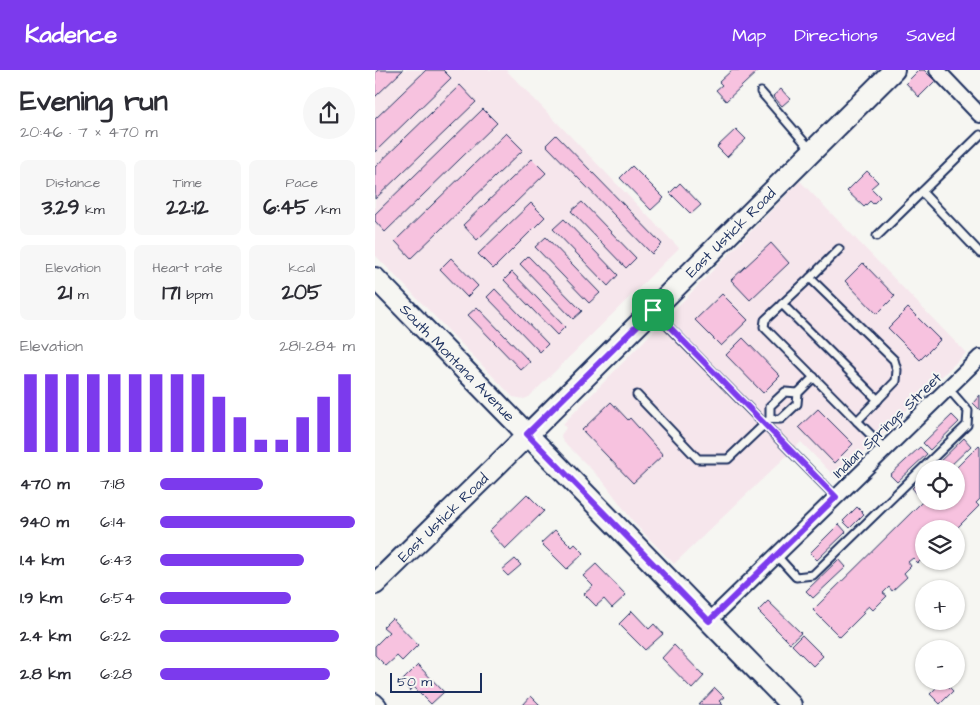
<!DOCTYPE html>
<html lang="en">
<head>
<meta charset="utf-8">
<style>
  :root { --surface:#fff; --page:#f7f7f7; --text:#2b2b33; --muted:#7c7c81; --accent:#7c3aed }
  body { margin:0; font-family:"Architects Daughter",sans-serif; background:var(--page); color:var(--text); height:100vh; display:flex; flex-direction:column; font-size:19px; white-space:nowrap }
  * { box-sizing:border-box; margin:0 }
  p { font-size:16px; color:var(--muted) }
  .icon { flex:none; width:28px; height:28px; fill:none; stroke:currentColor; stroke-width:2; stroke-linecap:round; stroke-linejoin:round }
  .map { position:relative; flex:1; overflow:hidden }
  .panel { display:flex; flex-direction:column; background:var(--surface); width:375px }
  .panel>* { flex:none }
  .tools { position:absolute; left:540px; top:390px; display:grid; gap:10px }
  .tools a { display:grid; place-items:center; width:50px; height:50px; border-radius:50%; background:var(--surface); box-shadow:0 1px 4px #0004; font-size:25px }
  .scale { position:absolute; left:15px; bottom:12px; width:92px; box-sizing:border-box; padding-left:5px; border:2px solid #1b2f5e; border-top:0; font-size:14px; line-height:18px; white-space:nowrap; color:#1b2f5e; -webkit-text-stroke:4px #f6f6f2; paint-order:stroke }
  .pin { position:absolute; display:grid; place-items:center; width:42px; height:42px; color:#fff; margin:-21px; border-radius:10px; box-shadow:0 2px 8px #0006 }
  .round { display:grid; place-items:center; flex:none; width:52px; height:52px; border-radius:26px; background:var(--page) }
  .overview { display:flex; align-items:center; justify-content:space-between; height:85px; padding:0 20px }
  h1 { font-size:28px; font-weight:800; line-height:38px }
  .stats { display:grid; grid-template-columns:repeat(3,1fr); gap:8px; height:85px; padding:5px 20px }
  .stats div { display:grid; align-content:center; border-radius:8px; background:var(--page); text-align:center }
  .stats b { font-size:21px; font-weight:800 }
  .stats small { font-size:14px; font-weight:400 }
  .stats p { font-size:14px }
  .chart { height:140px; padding:10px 20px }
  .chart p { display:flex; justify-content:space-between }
  .chart svg { width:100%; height:90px; margin-top:5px; stroke:var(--accent); stroke-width:6 }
  ul { padding:0 20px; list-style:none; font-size:16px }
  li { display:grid; grid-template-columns:80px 60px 1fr; align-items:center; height:38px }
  li i { height:12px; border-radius:6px; background:var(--accent) }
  header { display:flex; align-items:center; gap:30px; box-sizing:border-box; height:70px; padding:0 25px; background:var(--accent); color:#fff }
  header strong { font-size:24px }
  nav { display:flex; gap:28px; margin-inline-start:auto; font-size:18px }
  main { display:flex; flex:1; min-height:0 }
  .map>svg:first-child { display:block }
  .built { fill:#f6e6ec }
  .building { fill:#f7c2df; stroke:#1b2f5e }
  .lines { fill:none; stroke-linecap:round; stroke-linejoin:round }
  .lane-casing { stroke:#1b2f5e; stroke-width:11 }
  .street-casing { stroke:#1b2f5e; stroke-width:18 }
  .secondary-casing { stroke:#1b2f5e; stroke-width:24 }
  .lane { stroke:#f6f6f2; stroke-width:7 }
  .street { stroke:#f6f6f2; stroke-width:14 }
  .secondary { stroke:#f6f6f2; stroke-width:20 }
  .route-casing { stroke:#fff; stroke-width:10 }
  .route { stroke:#7c3aed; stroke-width:6 }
  .labels { text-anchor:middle; stroke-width:4; stroke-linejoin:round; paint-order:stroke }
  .street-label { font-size:15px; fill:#1b2f5e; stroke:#f6f6f2 }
</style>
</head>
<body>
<header>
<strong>Kadence</strong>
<nav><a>Map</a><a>Directions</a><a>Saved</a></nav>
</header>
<main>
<section class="panel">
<div class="overview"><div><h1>Evening run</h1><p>20:46 · 7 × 470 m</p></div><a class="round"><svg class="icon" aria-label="share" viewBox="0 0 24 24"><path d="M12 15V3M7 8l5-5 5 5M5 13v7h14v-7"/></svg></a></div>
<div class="stats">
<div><p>Distance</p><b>3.29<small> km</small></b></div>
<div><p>Time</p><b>22:12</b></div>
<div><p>Pace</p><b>6:45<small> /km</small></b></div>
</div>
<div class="stats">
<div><p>Elevation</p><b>21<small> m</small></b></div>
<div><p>Heart rate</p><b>171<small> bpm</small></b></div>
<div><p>kcal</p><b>205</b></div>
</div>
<div class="chart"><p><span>Elevation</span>281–284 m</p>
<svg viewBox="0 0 160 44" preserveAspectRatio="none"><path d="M5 44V6M15 44V6M25 44V6M35 44V6M45 44V6M55 44V6M65 44V6M75 44V6M85 44V6M95 44V17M105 44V27M115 44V38M125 44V38M135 44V27M145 44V17M155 44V6"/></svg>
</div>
<ul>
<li><b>470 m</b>7:18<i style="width:53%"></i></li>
<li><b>940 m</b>6:14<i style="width:100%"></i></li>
<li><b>1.4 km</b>6:43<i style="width:74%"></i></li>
<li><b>1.9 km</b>6:54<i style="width:67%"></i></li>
<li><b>2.4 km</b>6:22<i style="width:92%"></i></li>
<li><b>2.8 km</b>6:28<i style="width:87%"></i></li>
</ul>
</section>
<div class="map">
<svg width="605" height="635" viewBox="0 0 605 635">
  <rect width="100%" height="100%" fill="#f6f6f2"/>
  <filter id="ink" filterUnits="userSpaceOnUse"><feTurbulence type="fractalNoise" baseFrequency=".02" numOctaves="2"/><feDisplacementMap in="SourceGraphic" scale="10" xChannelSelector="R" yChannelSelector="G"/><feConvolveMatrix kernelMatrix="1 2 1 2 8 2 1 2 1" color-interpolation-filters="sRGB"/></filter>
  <g filter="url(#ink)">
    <g class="built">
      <path d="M0 0H131L304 178 154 327 149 329 138 327 0 185Z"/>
      <path d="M425 111 591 283 461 408 426 372 299 494 260 454 228 411 187 370 186 365 191 358 188 354Z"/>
    </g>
    <g class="building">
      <path d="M3 0H28L0 27V3Z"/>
      <path d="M51 0H68L76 8 0 82V49Z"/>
      <path d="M357 0H384L351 31 341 20 347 15 344 12Z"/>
      <path d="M544 0H549L560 11 544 27 531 13Z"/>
      <path d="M85 15 101 32 0 129V97Z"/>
      <path d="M406 19 415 29 407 36 398 26Z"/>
      <path d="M108 39 122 53 10 162 0 151V144Z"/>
      <path d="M361 59 371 69 352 87 342 77Z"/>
      <path d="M131 63 148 80 36 188 20 171Z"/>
      <path d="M181 65 287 174 277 184 171 75Z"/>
      <path d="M157 89 171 103 102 170 88 155Z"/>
      <path d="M257 96 289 128 276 140 245 108Z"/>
      <path d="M492 101 503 112 496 118 505 127 498 134 495 131 489 137 472 121Z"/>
      <path d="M305 113 326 135 316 144 295 123Z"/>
      <path d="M207 132 261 188 251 198 196 141Z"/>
      <path d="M156 133 170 147 118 199 103 184Z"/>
      <path d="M189 149 243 205 233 216 178 159Z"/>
      <path d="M171 167 225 223 214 233 160 177Z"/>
      <path d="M396 173 414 193 375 230 356 210Z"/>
      <path d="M153 186 207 241 198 249 145 194Z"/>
      <path d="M76 188 103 216 92 227 65 199Z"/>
      <path d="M488 193 520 226 502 244 470 211Z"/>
      <path d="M137 202 190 257 182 265 129 210Z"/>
      <path d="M120 219 173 274 165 282 112 227Z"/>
      <path d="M347 224 373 250 346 276 320 250Z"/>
      <path d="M102 237 155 292 146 300 93 245Z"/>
      <path d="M533 238 565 270 545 290 513 258Z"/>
      <path d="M368 268 405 306 388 323 351 285Z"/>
      <path d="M605 325V340L598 333Z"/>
      <path d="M236 332 253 350 255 348 288 385 258 413 207 360Z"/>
      <path d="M443 339 478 374 459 393 424 357Z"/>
      <path d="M577 345 584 352 555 380 548 373Z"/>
      <path d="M589 368 596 376 572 399H561L559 397Z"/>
      <path d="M604 375 605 376V429L601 433 604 436 581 459H549V487L543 493 538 488 533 492 536 496 529 503 532 507 517 521 514 517 508 523 512 526 498 540 494 536 487 542 489 543 465 567 438 540 549 430V431H581V399H580Z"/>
      <path d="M545 377 552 384 522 412 515 405Z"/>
      <path d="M549 407V421L544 426 537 418Z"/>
      <path d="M152 424 169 441 130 479 114 461Z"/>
      <path d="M482 437 489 444 475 458 468 451Z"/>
      <path d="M464 454 471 462 442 490 435 483Z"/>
      <path d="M180 460 197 477 200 474 209 483 192 499 166 473Z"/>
      <path d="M140 489 146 495 133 506 127 500Z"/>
      <path d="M464 489 471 497 438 528 431 521Z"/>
      <path d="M221 494 251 525 237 538 229 529 221 536 209 524 218 516 208 506Z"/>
      <path d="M393 531 426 563 415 573 383 541Z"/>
      <path d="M257 541 274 559 279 554 288 564 270 580 244 554Z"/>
      <path d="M17 548 43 575 27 591 22 586 11 596 0 585V576L14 562 8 557Z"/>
      <path d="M427 565 448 586 438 596 417 575Z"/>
      <path d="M299 575 329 606 317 619 287 588Z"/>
      <path d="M43 595 69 622 56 634 39 617 35 621 26 612Z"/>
      <path d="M568 611 578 621 565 634 555 624Z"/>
      <path d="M340 618 349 627 344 631 348 635H324Z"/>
      <path d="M156 626 165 635H148Z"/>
    </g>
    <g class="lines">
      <g class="lane-casing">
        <g id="lane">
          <path d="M386 22 437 81"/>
          <path d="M547 122 605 183"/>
          <path d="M502 166 605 65"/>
          <path d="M435 208 519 290 522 300 521 311 482 351 389 257 390 250Z"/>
          <path d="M435 208 464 179"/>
          <path d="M407 234 503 330"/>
          <path d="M279 242 461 427"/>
          <path d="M262 325 323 389H353L395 349H406L422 334 423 323 439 307"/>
          <path d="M395 349V336L410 322 423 323"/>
          <path d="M482 351 510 379"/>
          <path d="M401 485 421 507 438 505 592 355 593 341 573 318"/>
        </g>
      </g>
      <g class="street-casing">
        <g id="street">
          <path d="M562 0 605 45"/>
          <path d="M334 551 605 287"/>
          <path d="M0 631 4 635"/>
        </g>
      </g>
      <g class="secondary-casing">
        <g id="secondary">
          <path id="s1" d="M0 208 416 635"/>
          <path id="s2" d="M0 514 119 398 519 0"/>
        </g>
      </g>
      <use href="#lane" class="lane"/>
      <use href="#street" class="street"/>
      <use href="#secondary" class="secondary"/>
    </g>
  </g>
  <g class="lines" filter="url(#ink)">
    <g class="route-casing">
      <path id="route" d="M278 240 461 427 334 551 152 364Z"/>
    </g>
    <use href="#route" class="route"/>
  </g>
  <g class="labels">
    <g class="street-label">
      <text dy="5" stroke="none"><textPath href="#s2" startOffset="500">East Ustick Road</textPath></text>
      <text dy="5" stroke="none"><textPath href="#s1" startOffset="118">South Montana Avenue</textPath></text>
      <text transform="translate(512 355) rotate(-44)" y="5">Indian Springs Street</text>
      <text dy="5" stroke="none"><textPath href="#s2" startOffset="95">East Ustick Road</textPath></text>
    </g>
  </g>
</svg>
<div class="tools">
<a><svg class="icon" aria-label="locate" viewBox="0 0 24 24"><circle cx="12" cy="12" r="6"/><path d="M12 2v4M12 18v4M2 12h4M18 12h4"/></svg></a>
<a><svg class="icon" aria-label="layers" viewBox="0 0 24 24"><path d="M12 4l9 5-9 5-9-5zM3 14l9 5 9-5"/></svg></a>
<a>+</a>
<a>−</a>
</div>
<div class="scale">50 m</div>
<div class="pin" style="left:278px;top:240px;background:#1e9e55"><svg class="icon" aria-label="arrive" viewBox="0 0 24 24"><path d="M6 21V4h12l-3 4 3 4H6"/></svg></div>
</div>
</main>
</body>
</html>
